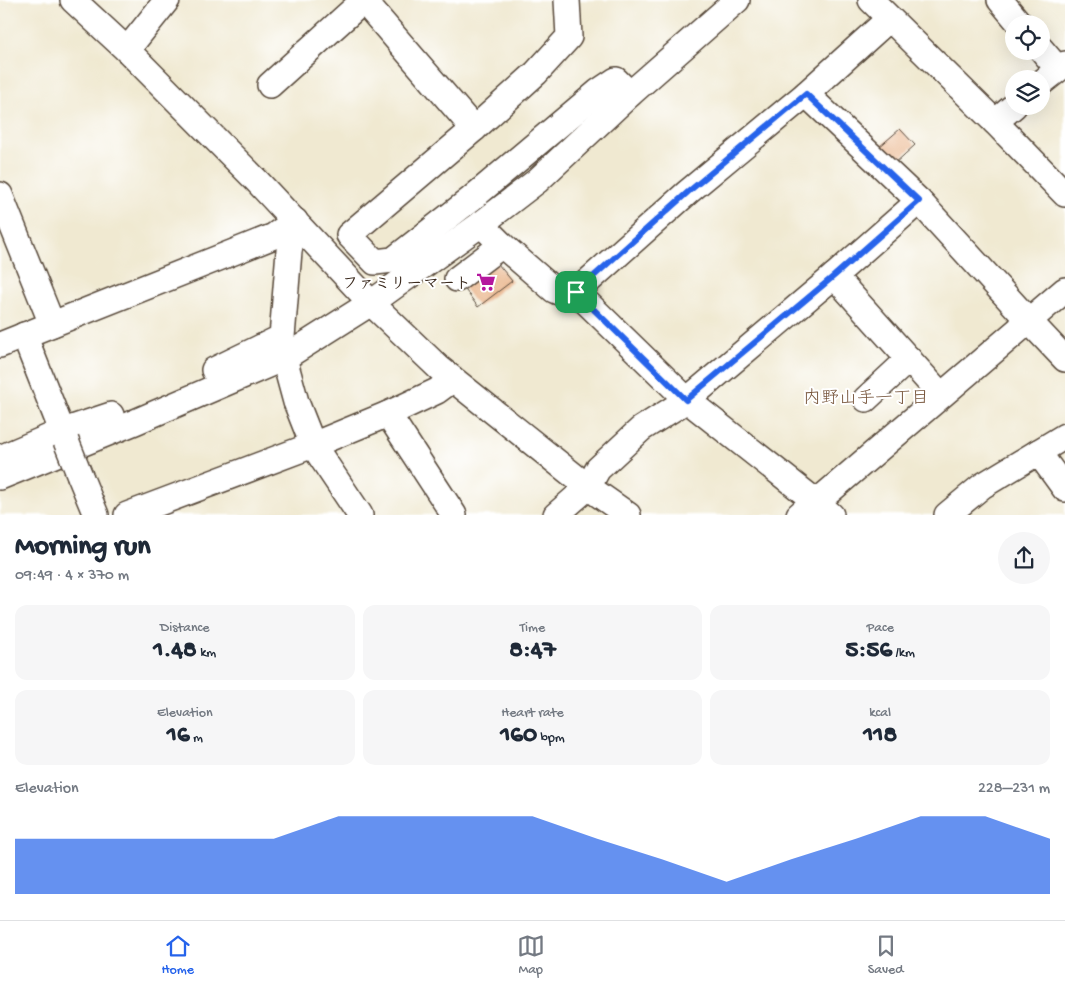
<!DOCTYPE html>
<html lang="en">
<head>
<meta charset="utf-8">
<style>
  :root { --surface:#fff; --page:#f6f6f7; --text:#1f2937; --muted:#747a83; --line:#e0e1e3; --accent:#2563eb }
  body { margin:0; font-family:"Gochi Hand","Klee One",sans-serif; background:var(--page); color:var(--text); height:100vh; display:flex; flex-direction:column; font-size:19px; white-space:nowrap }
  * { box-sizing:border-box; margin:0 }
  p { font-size:16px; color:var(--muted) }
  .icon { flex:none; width:28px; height:28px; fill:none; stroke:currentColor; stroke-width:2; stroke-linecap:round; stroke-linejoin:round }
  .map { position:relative; height:515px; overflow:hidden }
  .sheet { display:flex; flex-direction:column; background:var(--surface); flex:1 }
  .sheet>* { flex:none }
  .fabs { position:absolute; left:1005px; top:15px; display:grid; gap:10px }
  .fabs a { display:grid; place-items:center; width:45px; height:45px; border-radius:50%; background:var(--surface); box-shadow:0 5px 20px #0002; font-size:25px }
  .pin { position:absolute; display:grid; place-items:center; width:42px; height:42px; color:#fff; margin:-21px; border-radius:10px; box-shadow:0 2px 8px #0006 }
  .round { display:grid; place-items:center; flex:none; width:52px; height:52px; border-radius:26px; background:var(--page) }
  .overview { display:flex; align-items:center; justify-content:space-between; height:85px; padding:0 15px }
  h1 { font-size:28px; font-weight:700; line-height:38px }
  .metrics { display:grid; grid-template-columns:repeat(3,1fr); gap:8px; height:85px; padding:5px 15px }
  .metrics div { display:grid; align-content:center; border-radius:12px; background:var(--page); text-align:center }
  .metrics b { font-size:25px; font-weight:700 }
  .metrics small { font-size:14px; font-weight:400 }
  .metrics p { font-size:14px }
  .chart { height:140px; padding:10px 15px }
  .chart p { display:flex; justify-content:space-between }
  .chart svg { width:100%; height:90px; margin-top:5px; fill:var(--accent); opacity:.7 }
  .dock { display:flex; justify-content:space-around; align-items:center; height:70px; border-top:1px solid var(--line); background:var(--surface); font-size:14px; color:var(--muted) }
  .dock a { display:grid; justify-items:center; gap:2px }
  .dock .active { color:var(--accent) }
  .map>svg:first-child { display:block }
  .building { fill:#e4a26d }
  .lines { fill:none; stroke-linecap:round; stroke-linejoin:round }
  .minor-casing { stroke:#564739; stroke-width:28 }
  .minor { stroke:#fff; stroke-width:25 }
  .minor-bridge-casing { stroke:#564739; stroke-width:28; stroke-linecap:butt }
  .minor-bridge { stroke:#fff; stroke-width:25 }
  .route-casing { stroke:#fff; stroke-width:10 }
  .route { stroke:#2563eb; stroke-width:6 }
  .labels { text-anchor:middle; stroke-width:4; stroke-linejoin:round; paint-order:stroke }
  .poi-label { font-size:16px; font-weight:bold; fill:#3b2a1e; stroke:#fff; text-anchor:end }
  .neighbourhood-label { font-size:18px; fill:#76543a; stroke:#fff }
</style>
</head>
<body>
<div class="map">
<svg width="1065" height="515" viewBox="0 0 1065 515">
  <rect width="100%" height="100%" fill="#fff"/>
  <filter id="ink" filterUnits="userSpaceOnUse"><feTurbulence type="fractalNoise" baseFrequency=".02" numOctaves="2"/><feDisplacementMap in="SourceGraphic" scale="10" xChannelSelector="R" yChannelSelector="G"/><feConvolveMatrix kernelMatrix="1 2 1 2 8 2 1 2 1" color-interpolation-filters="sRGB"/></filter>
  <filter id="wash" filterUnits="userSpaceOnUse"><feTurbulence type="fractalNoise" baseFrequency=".0096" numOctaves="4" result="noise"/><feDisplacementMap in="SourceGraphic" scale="20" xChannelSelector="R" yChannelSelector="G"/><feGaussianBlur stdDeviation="1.12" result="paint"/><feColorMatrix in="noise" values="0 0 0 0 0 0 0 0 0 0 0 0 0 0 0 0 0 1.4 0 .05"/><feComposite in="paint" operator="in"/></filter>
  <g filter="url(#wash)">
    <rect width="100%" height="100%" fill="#f0e9d1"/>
    <g id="blocks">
      <g class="building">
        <path d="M900 129 915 145 893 165 878 148Z"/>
        <path d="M493 258 512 281 478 307 460 283Z"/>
      </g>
    </g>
  </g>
  <g filter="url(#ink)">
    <use href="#blocks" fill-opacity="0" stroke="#564739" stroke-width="1"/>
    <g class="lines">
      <g class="minor-casing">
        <g id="minor">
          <path d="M73 0 127 50 257 181 371 303 439 368 588 487 628 515"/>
          <path d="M363 0 474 129"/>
          <path d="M567 0 569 37 536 73 474 129 349 235 375 262 393 260 471 199 598 92 616 80 630 94"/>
          <path d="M871 0 995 122 1065 194"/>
          <path d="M1000 0 1020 24"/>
          <path d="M1041 49 1058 69"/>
          <path d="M127 50 167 0"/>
          <path d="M1041 83 1065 64"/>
          <path d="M270 85 363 1"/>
          <path d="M806 94 919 201 1029 321 1065 359"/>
          <path d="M995 122 1014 106"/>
          <path d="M0 195 52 324"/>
          <path d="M481 224 502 245 554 290C562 294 567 295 576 292L688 192 806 94 889 19"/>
          <path d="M834 276 941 395"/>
          <path d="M457 279 502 245"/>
          <path d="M576 292 687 400 815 501 831 515"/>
          <path d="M24 335 66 441"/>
          <path d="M0 345 274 236 295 221"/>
          <path d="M284 358 296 402 313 445 360 515"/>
          <path d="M214 370 282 337 289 251 295 221"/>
          <path d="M866 399 909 359"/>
          <path d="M388 414 454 515"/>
          <path d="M1038 452 1065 489"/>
          <path d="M0 458 63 431 111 415"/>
          <path d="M80 476 96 515"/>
          <path d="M0 477 135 422 284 358 371 303 481 224 537 181 630 94 737 0"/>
          <path d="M127 515 313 445 388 414 437 391 452 380"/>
          <path d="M556 515 588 487 598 469 641 429 687 400 834 276 919 201"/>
          <path d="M799 515 815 501 825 495 1065 290"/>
          <path d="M947 515 982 486 1065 436"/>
        </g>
      </g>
      <use href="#minor" class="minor"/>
      <g class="minor-bridge-casing">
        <path id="minor-bridge" d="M66 441 80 476"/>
      </g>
      <use href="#minor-bridge" class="minor-bridge"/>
    </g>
  </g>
  <g class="lines" filter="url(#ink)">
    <g class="route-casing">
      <path id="route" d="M806 94 919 201 834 276 686 400 576 292 688 192Z"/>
    </g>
    <use href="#route" class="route"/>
  </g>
  <defs>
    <g id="supermarket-bare" transform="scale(1.5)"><path d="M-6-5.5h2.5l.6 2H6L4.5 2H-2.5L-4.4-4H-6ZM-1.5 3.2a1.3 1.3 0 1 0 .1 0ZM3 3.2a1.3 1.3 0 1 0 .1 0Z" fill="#b5179e" stroke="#fff" stroke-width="2.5" paint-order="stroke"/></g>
  </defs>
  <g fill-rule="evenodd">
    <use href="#supermarket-bare" x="486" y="282"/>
  </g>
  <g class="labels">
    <g class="poi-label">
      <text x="471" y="288">ファミリーマート</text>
    </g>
    <g class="neighbourhood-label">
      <text x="866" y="403">内野山手一丁目</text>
    </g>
  </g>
</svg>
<div class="fabs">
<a><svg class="icon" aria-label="locate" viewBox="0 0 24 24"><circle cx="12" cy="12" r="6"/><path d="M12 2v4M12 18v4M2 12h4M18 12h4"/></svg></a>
<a><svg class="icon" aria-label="layers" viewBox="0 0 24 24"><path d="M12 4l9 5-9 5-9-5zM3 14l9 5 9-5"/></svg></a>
</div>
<div class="pin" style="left:576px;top:292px;background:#1e9e55"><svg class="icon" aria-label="arrive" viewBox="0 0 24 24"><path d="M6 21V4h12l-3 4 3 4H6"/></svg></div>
</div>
<section class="sheet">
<div class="overview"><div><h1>Morning run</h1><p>09:49 · 4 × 370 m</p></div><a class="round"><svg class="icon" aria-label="share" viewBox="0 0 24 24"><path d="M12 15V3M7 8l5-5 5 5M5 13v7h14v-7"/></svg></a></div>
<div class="metrics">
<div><p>Distance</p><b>1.48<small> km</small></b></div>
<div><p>Time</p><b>8:47</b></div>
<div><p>Pace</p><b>5:56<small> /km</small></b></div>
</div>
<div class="metrics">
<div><p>Elevation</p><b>16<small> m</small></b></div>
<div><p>Heart rate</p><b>160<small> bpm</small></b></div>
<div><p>kcal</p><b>118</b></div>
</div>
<div class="chart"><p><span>Elevation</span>228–231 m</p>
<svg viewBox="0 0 160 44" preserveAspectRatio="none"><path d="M0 44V17L10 17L20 17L30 17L40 17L50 6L60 6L70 6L80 6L90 17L100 27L110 38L120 27L130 17L140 6L150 6L160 17V44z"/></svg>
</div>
</section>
<nav class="dock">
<a class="active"><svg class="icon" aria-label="home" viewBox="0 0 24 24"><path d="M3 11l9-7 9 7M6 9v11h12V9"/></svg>Home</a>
<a><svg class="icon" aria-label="map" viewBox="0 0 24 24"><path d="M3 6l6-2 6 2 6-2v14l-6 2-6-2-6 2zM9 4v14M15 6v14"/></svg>Map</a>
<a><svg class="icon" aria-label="saved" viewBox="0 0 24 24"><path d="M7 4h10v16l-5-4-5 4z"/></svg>Saved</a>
</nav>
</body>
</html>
